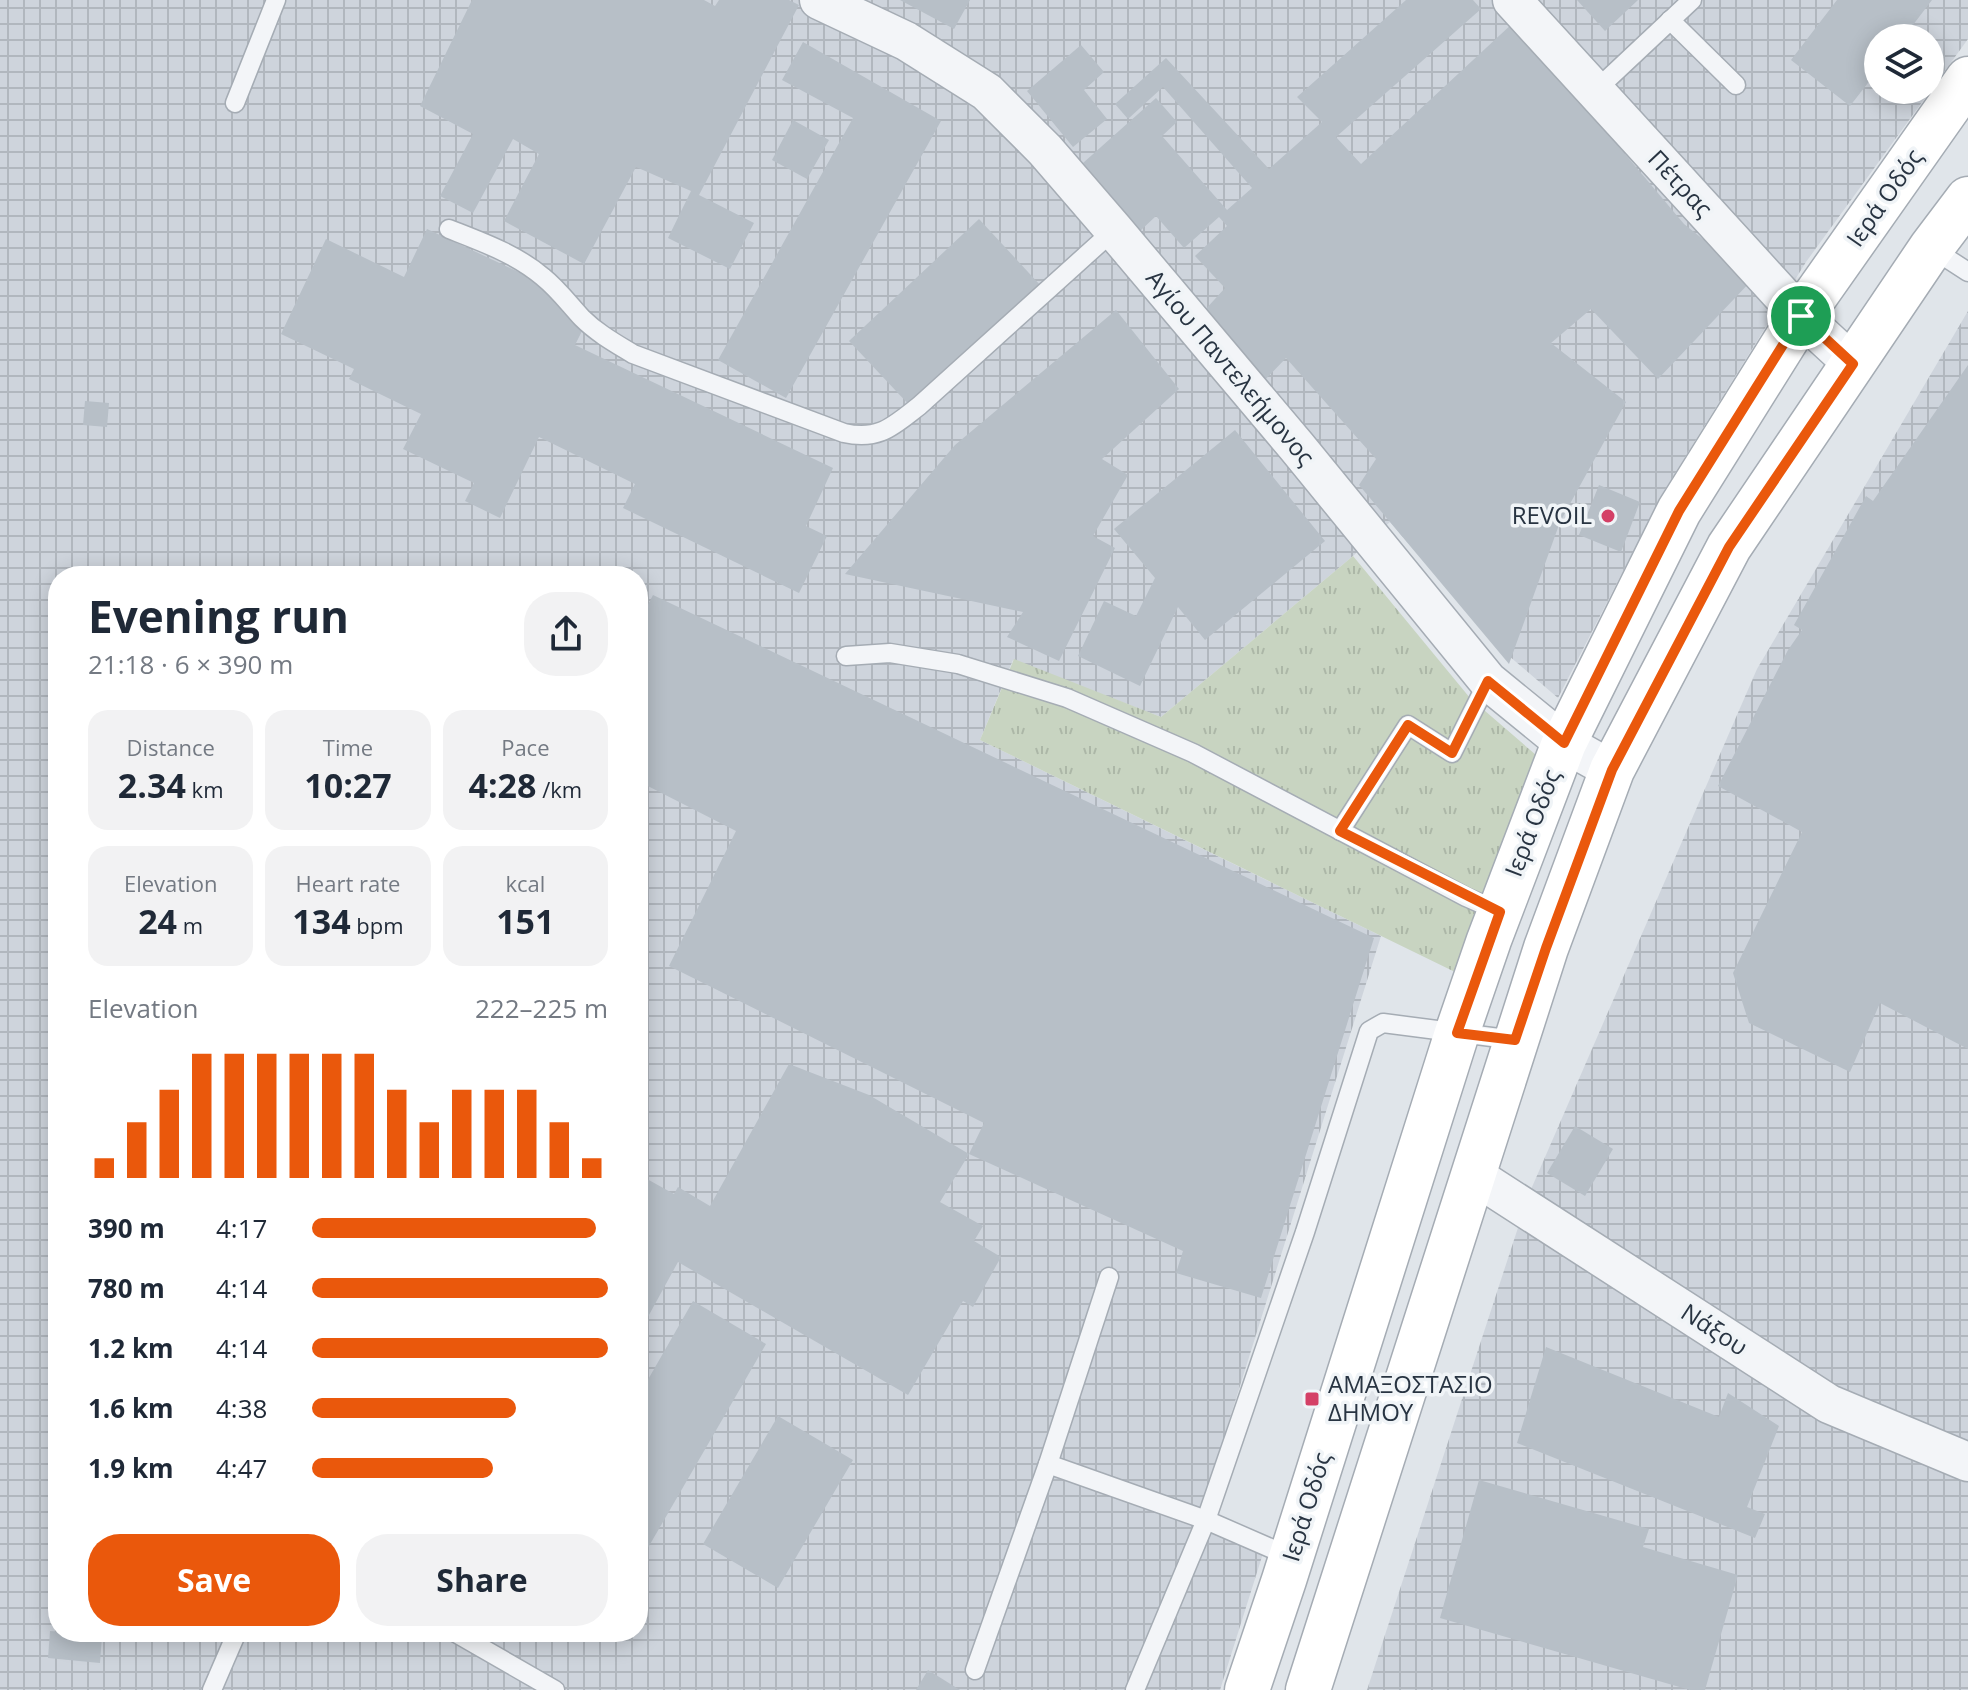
<!DOCTYPE html>
<html lang="en">
<head>
<meta charset="utf-8">
<style>
  :root { --surface:#fff; --page:#f2f2f3; --text:#1f2937; --muted:#747a83; --accent:#ea580c }
  body { margin:0; font-family:"Open Sans",sans-serif; background:var(--page); color:var(--text); height:100vh; display:flex; flex-direction:column; font-size:30px; white-space:nowrap }
  * { box-sizing:border-box; margin:0 }
  p { font-size:26px; color:var(--muted) }
  .icon { flex:none; width:44px; height:44px; fill:none; stroke:currentColor; stroke-width:2; stroke-linecap:round; stroke-linejoin:round }
  .map { position:relative; flex:1; overflow:hidden }
  .sheet { position:absolute; left:48px; top:566px; width:600px; height:1076px; display:flex; flex-direction:column; background:var(--surface); border-radius:32px; box-shadow:0 4px 20px #0003 }
  .sheet>* { flex:none }
  .controls { position:absolute; left:1864px; top:24px; display:grid; gap:16px }
  .controls a { display:grid; place-items:center; width:80px; height:80px; border-radius:50%; background:var(--surface); box-shadow:0 4px 20px #0003; font-size:40px }
  .pin { position:absolute; display:grid; place-items:center; width:68px; height:68px; color:#fff; margin:-34px; border:4px solid #fff; border-radius:50%; box-shadow:0 2px 8px #0007 }
  .round { display:grid; place-items:center; flex:none; width:84px; height:84px; border-radius:32px; background:var(--page) }
  .head { display:flex; align-items:center; justify-content:space-between; height:136px; padding:0 40px }
  h1 { font-size:44px; font-weight:700; line-height:60px }
  .metrics { display:grid; grid-template-columns:repeat(3,1fr); gap:12px; height:136px; padding:8px 40px }
  .metrics div { display:grid; align-content:center; border-radius:20px; background:var(--page); text-align:center }
  .metrics b { font-size:34px; font-weight:700 }
  .metrics small { font-size:22px; font-weight:400 }
  .metrics p { font-size:22px }
  .chart { height:224px; padding:16px 40px }
  .chart p { display:flex; justify-content:space-between }
  .chart svg { width:100%; height:144px; margin-top:8px; stroke:var(--accent); stroke-width:6 }
  .cta { display:flex; gap:16px; margin-top:auto; padding:16px 40px }
  .cta a { flex:1; height:92px; border-radius:32px; background:var(--accent); color:#fff; font-size:32px; font-weight:700; line-height:92px; text-align:center }
  .cta a+a { background:var(--page); color:var(--text) }
  ul { padding:0 40px; list-style:none; font-size:26px }
  li { display:grid; grid-template-columns:128px 96px 1fr; align-items:center; height:60px }
  li i { height:20px; border-radius:10px; background:var(--accent) }
  .map>svg:first-child { display:block }
  .industrial { fill:url(#industrial-grid); fill-rule:evenodd }
  .grass { fill:url(#grass-tufts) }
  .building { fill:#b7bfc7 }
  .lines { fill:none; stroke-linecap:round; stroke-linejoin:round }
  .lane-casing { stroke:#a5acb4; stroke-width:21 }
  .street-casing { stroke:#a5acb4; stroke-width:41 }
  .secondary-casing { stroke:#a5acb4; stroke-width:47 }
  .lane { stroke:#f3f5f8; stroke-width:18 }
  .street { stroke:#f3f5f8; stroke-width:38 }
  .secondary { stroke:#fff; stroke-width:44 }
  .route-casing { stroke:#fff; stroke-width:16 }
  .route { stroke:#ea580c; stroke-width:10 }
  .poi-dot { fill:#d44066; stroke:#f0f4f7; stroke-width:3 }
  .labels { text-anchor:middle; stroke-width:7; stroke-linejoin:round; paint-order:stroke }
  .street-label { font-size:24px; fill:#283442; stroke:#f0f4f7 }
  .poi-label { font-size:24px; fill:#283442; stroke:#f0f4f7; text-anchor:end }
</style>
</head>
<body>
<div class="map">
<svg width="1968" height="1690" viewBox="0 0 1968 1690">
  <defs>
    <pattern id="industrial-grid" width="8" height="8" patternUnits="userSpaceOnUse" patternTransform="scale(2)"><rect width="8" height="8" fill="#ced4dc"/><path d="M0 4h8M4 0v8" fill="none" stroke="#b1b7be"/></pattern>
    <pattern id="grass-tufts" width="24" height="20" patternUnits="userSpaceOnUse" patternTransform="scale(2)"><rect width="24" height="20" fill="#c8d4c1"/><path d="M3 7l-1-3M5 7V3M7 7l1-3M15 17l-1-3M17 17v-4M19 17l1-3" fill="none" stroke="#acb7a7"/></pattern>
  </defs>
  <rect width="100%" height="100%" fill="#e0e5ea"/>
  <g class="industrial">
    <path d="M0 0H1968V39L1806 262 1664 491 1558 698 1495 644 1390 522 1353 556 1161 717 1013 660 980 740 1381 936 1198 1520 1265 1547 1220 1690H0ZM1878 38H1930V90H1878ZM58 576H638V1632H58Z"/>
    <path d="M1968 311V1690H1367L1529 1194 1757 669Z"/>
  </g>
  <path class="grass" d="M1353 556 1470 698 1536 755 1455 972 980 740 1014 659 1161 717Z"/>
  <g class="building">
    <path d="M472 0H704L715 6 719 0H789L799 5 699 195 754 223 730 269 668 238 691 191 636 167 584 264 504 221 539 154 513 139 473 213 440 196 473 134 420 106Z"/>
    <path d="M900 0H970L954 29Z"/>
    <path d="M1406 0H1473L1481 9 1336 137 1361 164 1514 22 1684 224 1753 279 1658 379 1591 309 1551 343 1626 402 1560 522 1509 664 1359 485 1376 459 1286 358 1263 382 1204 311 1225 288 1195 256 1227 226 1219 217 1184 248 1156 216 1140 231 1083 163 1156 98 1177 122 1162 136 1227 210 1252 188 1163 87 1128 119 1115 104 1166 58 1269 169 1322 122 1297 97Z"/>
    <path d="M1577 0H1638L1605 31Z"/>
    <path d="M1837 0H1932L1903 38H1878V70L1850 106 1791 60Z"/>
    <path d="M803 42 941 121 786 398 718 360 853 118 782 80Z"/>
    <path d="M1081 45 1104 72 1084 90 1107 119 1073 147 1027 91Z"/>
    <path d="M793 120 829 140 807 179 772 160Z"/>
    <path d="M979 219 1041 286 912 408 849 341Z"/>
    <path d="M427 229 538 281 582 331 575 345 833 468 806 526 827 536 799 593 623 508 635 484 539 437 500 518 465 501 474 483 403 449 421 414 349 379 354 369 281 334 326 239 404 277Z"/>
    <path d="M1116 310 1179 389 1102 459 1128 475 1093 536 1115 548 1059 661 1007 637 1023 612 845 574 955 445Z"/>
    <path d="M1968 365V1049L1880 1003 1850 1072 1749 1023 1733 973 1802 832 1718 786 1788 650 1802 630 1794 625 1866 496 1873 501Z"/>
    <path d="M85 401 109 403 107 427 83 425Z"/>
    <path d="M1235 430 1325 541 1205 640 1178 607 1140 686 1078 656 1104 601 1136 616 1155 578 1114 529Z"/>
    <path d="M1599 485 1640 502 1621 552 1579 535Z"/>
    <path d="M653 595 1374 938 1261 1298 1176 1273 1183 1251 969 1154 984 1123 669 966 736 831 638 781V624Z"/>
    <path d="M789 1064 869 1095 969 1154 940 1202 983 1226 974 1241 1001 1257 973 1307 963 1301 908 1395 678 1262 638 1335V1174L674 1194 678 1187 710 1206Z"/>
    <path d="M1575 1126 1613 1149 1585 1196 1547 1173Z"/>
    <path d="M693 1301 766 1344 638 1565V1397Z"/>
    <path d="M1546 1347 1719 1417 1728 1393 1779 1426 1747 1507 1765 1514 1755 1538 1517 1443Z"/>
    <path d="M778 1416 853 1460 778 1588 703 1544Z"/>
    <path d="M1479 1480 1649 1529 1643 1547 1738 1575 1705 1690H1690L1440 1618Z"/>
    <path d="M50 1631 102 1635 100 1663 48 1658Z"/>
    <path d="M928 1670 960 1690H916Z"/>
  </g>
  <g class="lines">
    <g class="lane-casing">
      <g id="lane">
        <path d="M1670 20 1736 85"/>
        <path d="M1595 91 1692 0"/>
        <path d="M235 103 276 0"/>
        <path d="M449 229C482 242 516 254 543 277 558 289 569 304 582 318 597 333 615 343 633 354L844 433C879 441 893 426 919 406L1114 230"/>
        <path d="M1931 248 1968 272"/>
        <path d="M846 656 890 653 958 664 1067 698 1193 753 1466 897 1500 912"/>
        <path d="M1340 831 1408 725 1452 753 1488 681"/>
        <path d="M1048 1464 1206 1520 1291 1557"/>
        <path d="M454 1632 555 1690"/>
        <path d="M975 1670 1048 1464 1109 1277"/>
        <path d="M212 1690 237 1632"/>
        <path d="M1135 1690 1206 1520 1305 1232 1369 1031 1383 1023 1515 1040"/>
      </g>
    </g>
    <g class="street-casing">
      <g id="street">
        <path d="M819 0 906 41 987 92 1045 150 1114 230 1297 447 1488 681 1564 743 1612 770"/>
        <path d="M1512 0 1801 316 1853 364"/>
        <path d="M1472 1174 1829 1404 1968 1462"/>
      </g>
    </g>
    <g class="secondary-casing">
      <g id="secondary">
        <path d="M1247 1690 1284 1580 1457 1033 1489 940 1564 743 1679 511 1801 316 1968 79"/>
        <path d="M1308 1690 1546 948 1612 770 1729 547 1931 248 1968 199"/>
      </g>
    </g>
    <use href="#lane" class="lane"/>
    <use href="#street" class="street"/>
    <use href="#secondary" class="secondary"/>
  </g>
  <g class="lines">
    <g class="route-casing">
      <path id="route" d="M1801 316 1853 364 1729 547 1612 770 1546 948 1515 1040 1457 1033 1500 912 1340 831 1408 725 1452 753 1488 681 1564 743 1679 511Z"/>
    </g>
    <use href="#route" class="route"/>
  </g>
  <g class="poi-dot">
    <circle cx="1608" cy="516" r="8"/>
    <rect x="1304" y="1391" width="16" height="16" rx="4"/>
  </g>
  <g class="labels">
    <g class="street-label">
      <text transform="translate(1680 184) rotate(47)" y="8">Πέτρας</text>
      <text transform="translate(1885 198) rotate(-55)" y="8">Ιερά Οδός</text>
      <text transform="translate(1230 368) rotate(50)" y="8">Αγίου Παντελεήμονος</text>
      <text transform="translate(1533 823) rotate(-69)" y="8">Ιερά Οδός</text>
      <text transform="translate(1714 1330) rotate(33)" y="8">Νάξου</text>
      <text transform="translate(1307 1507) rotate(-73)" y="8">Ιερά Οδός</text>
    </g>
    <g class="poi-label">
      <text x="1592" y="524">REVOIL</text>
      <text x="1328" y="1393" text-anchor="start">ΑΜΑΞΟΣΤΑΣΙΟ<tspan x="1328" dy="28">ΔΗΜΟΥ</tspan></text>
    </g>
  </g>
</svg>
<div class="controls">
<a><svg class="icon" aria-label="layers" viewBox="0 0 24 24"><path d="M12 4l9 5-9 5-9-5zM3 14l9 5 9-5"/></svg></a>
</div>
<div class="pin" style="left:1801px;top:316px;background:#1e9e55"><svg class="icon" aria-label="arrive" viewBox="0 0 24 24"><path d="M6 21V4h12l-3 4 3 4H6"/></svg></div>
<section class="sheet">
<div class="head"><div><h1>Evening run</h1><p>21:18 · 6 × 390 m</p></div><a class="round"><svg class="icon" aria-label="share" viewBox="0 0 24 24"><path d="M12 15V3M7 8l5-5 5 5M5 13v7h14v-7"/></svg></a></div>
<div class="metrics">
<div><p>Distance</p><b>2.34<small> km</small></b></div>
<div><p>Time</p><b>10:27</b></div>
<div><p>Pace</p><b>4:28<small> /km</small></b></div>
</div>
<div class="metrics">
<div><p>Elevation</p><b>24<small> m</small></b></div>
<div><p>Heart rate</p><b>134<small> bpm</small></b></div>
<div><p>kcal</p><b>151</b></div>
</div>
<div class="chart"><p><span>Elevation</span>222–225 m</p>
<svg viewBox="0 0 160 44" preserveAspectRatio="none"><path d="M5 44V38M15 44V27M25 44V17M35 44V6M45 44V6M55 44V6M65 44V6M75 44V6M85 44V6M95 44V17M105 44V27M115 44V17M125 44V17M135 44V17M145 44V27M155 44V38"/></svg>
</div>
<ul>
<li><b>390 m</b>4:17<i style="width:96%"></i></li>
<li><b>780 m</b>4:14<i style="width:100%"></i></li>
<li><b>1.2 km</b>4:14<i style="width:100%"></i></li>
<li><b>1.6 km</b>4:38<i style="width:69%"></i></li>
<li><b>1.9 km</b>4:47<i style="width:61%"></i></li>
</ul>
<div class="cta"><a>Save</a><a>Share</a></div>
</section>
</div>
</body>
</html>
